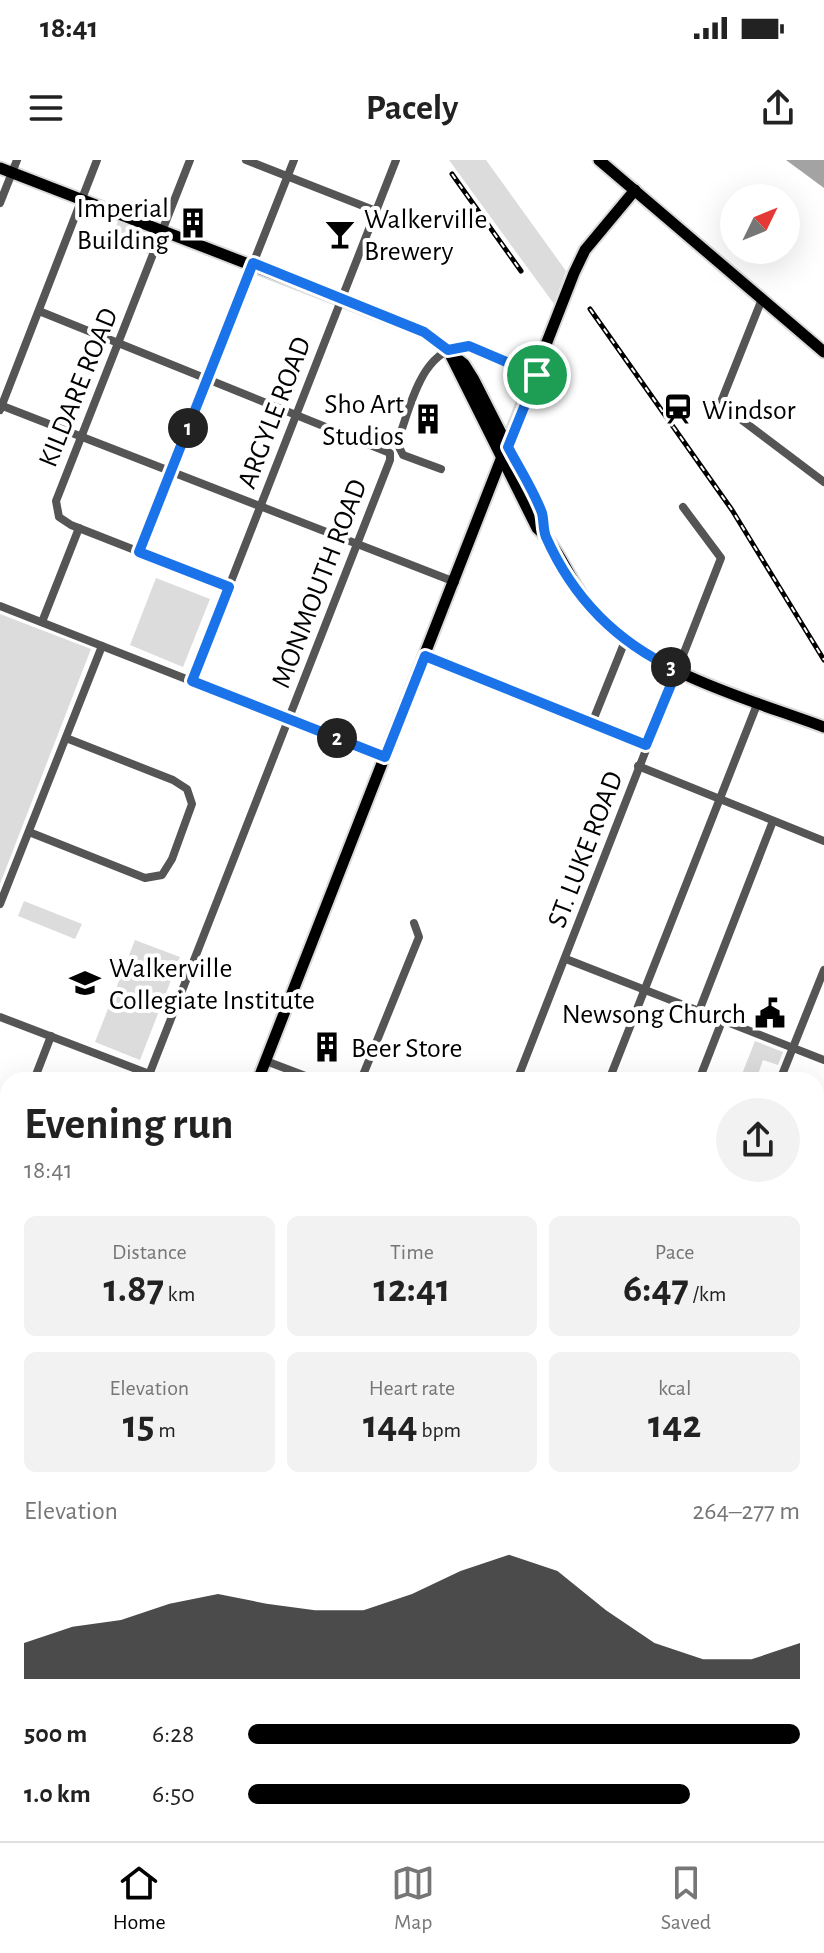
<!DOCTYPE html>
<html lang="en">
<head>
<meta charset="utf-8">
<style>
  :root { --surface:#fff; --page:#f2f2f2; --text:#222; --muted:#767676; --line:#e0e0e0; --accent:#000 }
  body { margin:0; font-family:"Alegreya Sans",sans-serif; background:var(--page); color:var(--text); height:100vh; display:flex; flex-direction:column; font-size:30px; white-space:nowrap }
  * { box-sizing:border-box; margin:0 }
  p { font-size:26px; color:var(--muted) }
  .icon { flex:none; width:44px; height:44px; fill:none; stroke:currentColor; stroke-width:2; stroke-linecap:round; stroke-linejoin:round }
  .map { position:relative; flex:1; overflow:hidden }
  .side { position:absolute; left:0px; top:912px; width:824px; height:770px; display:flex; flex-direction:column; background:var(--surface); border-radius:24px 24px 0 0; box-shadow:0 8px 32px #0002 }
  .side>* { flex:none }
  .needle { width:52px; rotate:47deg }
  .buttons { position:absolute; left:720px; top:24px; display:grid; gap:16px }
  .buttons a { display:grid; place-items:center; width:80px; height:80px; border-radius:50%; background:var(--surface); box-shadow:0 8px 32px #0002; font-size:40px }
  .pin { position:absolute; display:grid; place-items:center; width:68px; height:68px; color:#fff; margin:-34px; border:4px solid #fff; border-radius:50%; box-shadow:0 2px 8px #0007 }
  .km { position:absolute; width:40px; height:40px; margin:-20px; border-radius:50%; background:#222; color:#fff; font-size:22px; line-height:40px; text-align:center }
  .round { display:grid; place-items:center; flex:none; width:84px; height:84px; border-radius:42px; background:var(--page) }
  .headline { display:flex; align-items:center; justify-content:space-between; height:136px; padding:0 24px }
  h1 { font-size:44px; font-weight:700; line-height:60px }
  .figures { display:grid; grid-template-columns:repeat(3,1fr); gap:12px; height:136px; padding:8px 24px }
  .figures div { display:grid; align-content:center; border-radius:12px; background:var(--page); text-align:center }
  .figures b { font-size:40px; font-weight:700 }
  .figures small { font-size:22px; font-weight:400 }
  .figures p { font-size:22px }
  .chart { height:224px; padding:16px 24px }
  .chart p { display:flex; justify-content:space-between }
  .chart svg { width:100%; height:144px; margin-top:8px; fill:var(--accent); opacity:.7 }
  ul { padding:0 24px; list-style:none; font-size:26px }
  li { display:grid; grid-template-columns:128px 96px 1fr; align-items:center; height:60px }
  li i { height:20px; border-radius:10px; background:var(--accent) }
  .status { display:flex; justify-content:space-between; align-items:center; height:56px; padding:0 40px; background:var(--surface); direction:ltr }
  .status svg { height:22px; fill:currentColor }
  header { display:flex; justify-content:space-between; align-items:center; height:104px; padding:0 24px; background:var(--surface); font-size:36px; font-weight:700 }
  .tab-bar { display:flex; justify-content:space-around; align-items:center; height:112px; border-top:2px solid var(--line); background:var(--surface); font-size:22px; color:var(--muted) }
  .tab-bar a { display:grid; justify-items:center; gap:4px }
  .tab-bar .on { color:var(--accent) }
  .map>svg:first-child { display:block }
  .green { fill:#dcdcdc }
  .water { fill:#a3a3a3 }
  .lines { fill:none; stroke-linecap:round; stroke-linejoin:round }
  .major-casing { stroke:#dbdbdb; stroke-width:15 }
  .minor { stroke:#555; stroke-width:8 }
  .major { stroke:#000; stroke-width:11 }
  .rail-casing { stroke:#000; stroke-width:5 }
  .rail { stroke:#fff; stroke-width:2; stroke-dasharray:6; stroke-linecap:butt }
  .route-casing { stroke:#fff; stroke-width:16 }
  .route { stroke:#1a73e8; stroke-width:10 }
  .labels { text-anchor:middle; stroke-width:8; stroke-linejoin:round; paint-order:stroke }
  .poi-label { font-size:28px; fill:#000; stroke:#fff; text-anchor:start }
  .street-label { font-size:28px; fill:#000; stroke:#fff }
</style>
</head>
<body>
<div class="status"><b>18:41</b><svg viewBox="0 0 49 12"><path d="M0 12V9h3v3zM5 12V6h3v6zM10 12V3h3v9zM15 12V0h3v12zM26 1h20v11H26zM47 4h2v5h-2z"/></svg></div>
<header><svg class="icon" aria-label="menu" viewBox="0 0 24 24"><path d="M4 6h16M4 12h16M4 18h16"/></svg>Pacely<svg class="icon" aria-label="share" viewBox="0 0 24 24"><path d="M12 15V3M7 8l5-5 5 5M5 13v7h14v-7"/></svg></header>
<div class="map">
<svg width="824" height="1681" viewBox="0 0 824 1681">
  <rect width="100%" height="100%" fill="#fff"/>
  <g class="green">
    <path d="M449 0H486L566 111 554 144Z"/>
    <path d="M118 61 151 75 154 79 148 94 111 79Z"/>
    <path d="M156 418 210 439 183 507 130 485Z"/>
    <path d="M0 454 91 489 0 724Z"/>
    <path d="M24 741 82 764 75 779 18 756Z"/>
    <path d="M135 780 180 797 140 900 95 882Z"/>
    <path d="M755 881 783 892 778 905 763 900 756 920 742 914Z"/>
    <path d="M824 1038V1134L816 1155V1059Z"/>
  </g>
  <path class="water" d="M786 0H824V28Z"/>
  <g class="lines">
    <g class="major-casing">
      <g id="major">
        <path d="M599 0 824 192"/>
        <path d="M0 8 424 172 464 204 474 220 542 354 545 375"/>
        <path d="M450 194 537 368C562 390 572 428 595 453 654 515 746 538 824 567"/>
        <path d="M258 920 574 113 585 90 635 30"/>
        <path d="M0 1582 8 1561"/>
      </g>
    </g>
    <g class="minor">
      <path d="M190 0 56 341 59 357 71 365 229 427"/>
      <path d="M246 0 376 51"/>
      <path d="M0 43 17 0"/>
      <path d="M39 151 390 293V300L147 920"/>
      <path d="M0 245 455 422"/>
      <path d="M722 245 824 322"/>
      <path d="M0 250 97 0"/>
      <path d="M717 252 762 139"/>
      <path d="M441 309 403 295 397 283C410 250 421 184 468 187 485 188 520 208 537 215"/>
      <path d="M139 392 294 0"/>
      <path d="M0 446 385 597"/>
      <path d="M42 462 79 368"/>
      <path d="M425 496 646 585"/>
      <path d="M192 521 396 0"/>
      <path d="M592 563 625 481"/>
      <path d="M638 606 824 681"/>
      <path d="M29 672 145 718 162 715 172 699 192 644 187 629 173 620 66 578"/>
      <path d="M0 744 102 486"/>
      <path d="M566 799 824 900"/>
      <path d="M699 851 773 661"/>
      <path d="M0 857 165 920"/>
      <path d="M266 901 316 920"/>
      <path d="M34 920 51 876"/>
      <path d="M361 920 419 777 414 763"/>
      <path d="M517 920 721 398 683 347"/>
      <path d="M609 920 758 542"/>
      <path d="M699 920 722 861"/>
      <path d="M780 920 824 810"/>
      <path d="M0 1005 8 985"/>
      <path d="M816 1040 824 1020"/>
      <path d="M0 1069 8 1072"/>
      <path d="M0 1288 8 1268"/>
      <path d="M0 1376 8 1379"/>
      <path d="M216 1681 219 1674"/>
      <path d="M309 1681 312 1674"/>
      <path d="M400 1681 402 1674"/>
      <path d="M480 1681 483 1674"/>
      <path d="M563 1681 566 1674"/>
    </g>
    <use href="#major" class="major"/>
    <g class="rail-casing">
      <g id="rail">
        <path d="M452 14 521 111"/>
        <path d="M590 149 732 350 824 500"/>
        <path d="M816 1396 824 1394"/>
        <path d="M0 1607 8 1605"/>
        <path d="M132 1681 134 1674"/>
      </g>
    </g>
    <use href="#rail" class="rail"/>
  </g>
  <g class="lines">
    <g class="route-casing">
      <path id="route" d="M253 103 424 172 448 190 469 186 537 215 508 287C519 308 534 331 542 353 544 361 543 370 546 377 573 438 618 483 677 510L646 585 425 496 385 597 192 521 229 427 139 392Z"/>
    </g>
    <use href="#route" class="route"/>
  </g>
  <defs>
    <g id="building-bare" transform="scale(2.4)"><path d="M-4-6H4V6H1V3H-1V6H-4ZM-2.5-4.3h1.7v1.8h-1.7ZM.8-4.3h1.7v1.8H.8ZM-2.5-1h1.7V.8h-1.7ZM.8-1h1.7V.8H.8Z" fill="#000" stroke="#fff" stroke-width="2.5" paint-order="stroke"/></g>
    <g id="bar-bare" transform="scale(2.4)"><path d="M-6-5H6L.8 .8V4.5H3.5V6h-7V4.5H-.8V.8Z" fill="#000" stroke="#fff" stroke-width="2.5" paint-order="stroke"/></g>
    <g id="station-bare" transform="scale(2.4)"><path d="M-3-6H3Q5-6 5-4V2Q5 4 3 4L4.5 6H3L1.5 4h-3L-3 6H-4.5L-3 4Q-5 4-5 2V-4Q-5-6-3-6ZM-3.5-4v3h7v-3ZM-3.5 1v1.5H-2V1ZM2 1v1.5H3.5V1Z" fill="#000" stroke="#fff" stroke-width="2.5" paint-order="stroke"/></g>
    <g id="school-bare" transform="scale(2.4)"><path d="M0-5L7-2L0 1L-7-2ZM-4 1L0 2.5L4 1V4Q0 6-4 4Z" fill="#000" stroke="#fff" stroke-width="2.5" paint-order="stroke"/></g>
    <g id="civic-bare" transform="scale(2.4)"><path d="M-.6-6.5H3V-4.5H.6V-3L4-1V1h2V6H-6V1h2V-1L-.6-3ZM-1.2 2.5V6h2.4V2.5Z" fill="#000" stroke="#fff" stroke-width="2.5" paint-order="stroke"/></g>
  </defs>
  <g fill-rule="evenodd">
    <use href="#building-bare" x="193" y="63"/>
    <use href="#bar-bare" x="340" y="74"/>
    <use href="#station-bare" x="678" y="249"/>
    <use href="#building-bare" x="428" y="259"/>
    <use href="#school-bare" x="85" y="823"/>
    <use href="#civic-bare" x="770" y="853"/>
    <use href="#building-bare" x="327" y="887"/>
  </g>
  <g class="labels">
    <g class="poi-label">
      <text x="169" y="57" text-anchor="end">Imperial<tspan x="169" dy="32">Building</tspan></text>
      <text x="364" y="68">Walkerville<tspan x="364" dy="32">Brewery</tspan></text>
      <text x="404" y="253" text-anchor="end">Sho Art<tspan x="404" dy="32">Studios</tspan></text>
      <text x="702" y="259">Windsor</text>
      <text x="109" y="817">Walkerville<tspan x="109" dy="32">Collegiate Institute</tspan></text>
      <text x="746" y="863" text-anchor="end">Newsong Church</text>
      <text x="351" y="897">Beer Store</text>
    </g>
    <g class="street-label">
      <text transform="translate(77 227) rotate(-68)" y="10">KILDARE ROAD</text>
      <text transform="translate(273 252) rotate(-69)" y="10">ARGYLE ROAD</text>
      <text transform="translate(318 423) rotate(-69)" y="10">MONMOUTH ROAD</text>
      <text transform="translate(584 689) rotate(-69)" y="10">ST. LUKE ROAD</text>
    </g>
  </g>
</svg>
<div class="buttons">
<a><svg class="needle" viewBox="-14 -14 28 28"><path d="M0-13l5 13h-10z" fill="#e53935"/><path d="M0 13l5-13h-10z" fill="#767676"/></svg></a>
</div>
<div class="pin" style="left:537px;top:215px;background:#1e9e55"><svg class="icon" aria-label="arrive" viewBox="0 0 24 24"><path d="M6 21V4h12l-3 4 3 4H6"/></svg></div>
<b class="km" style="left:188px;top:268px">1</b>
<b class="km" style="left:337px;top:578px">2</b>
<b class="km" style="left:671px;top:507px">3</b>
<section class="side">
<div class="headline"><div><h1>Evening run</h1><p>18:41</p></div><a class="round"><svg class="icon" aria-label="share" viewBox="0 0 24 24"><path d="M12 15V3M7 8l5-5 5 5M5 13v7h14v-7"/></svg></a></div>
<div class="figures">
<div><p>Distance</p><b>1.87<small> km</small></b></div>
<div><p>Time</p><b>12:41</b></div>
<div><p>Pace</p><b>6:47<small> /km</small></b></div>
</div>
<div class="figures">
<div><p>Elevation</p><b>15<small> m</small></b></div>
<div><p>Heart rate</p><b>144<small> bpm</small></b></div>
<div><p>kcal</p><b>142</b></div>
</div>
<div class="chart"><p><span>Elevation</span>264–277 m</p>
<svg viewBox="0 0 160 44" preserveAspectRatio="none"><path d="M0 44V33L10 28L20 26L30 21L40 18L50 21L60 23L70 23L80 18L90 11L100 6L110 11L120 23L130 33L140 38L150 38L160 33V44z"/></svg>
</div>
<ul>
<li><b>500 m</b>6:28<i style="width:100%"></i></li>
<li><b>1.0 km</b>6:50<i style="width:80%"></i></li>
</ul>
</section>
</div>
<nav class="tab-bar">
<a class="on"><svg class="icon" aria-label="home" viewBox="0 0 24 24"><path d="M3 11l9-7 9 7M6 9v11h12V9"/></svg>Home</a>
<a><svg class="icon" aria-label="map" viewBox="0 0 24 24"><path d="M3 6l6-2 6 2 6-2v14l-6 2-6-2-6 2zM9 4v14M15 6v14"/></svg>Map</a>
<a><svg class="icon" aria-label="saved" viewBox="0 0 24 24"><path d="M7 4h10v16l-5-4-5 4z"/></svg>Saved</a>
</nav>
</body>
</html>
